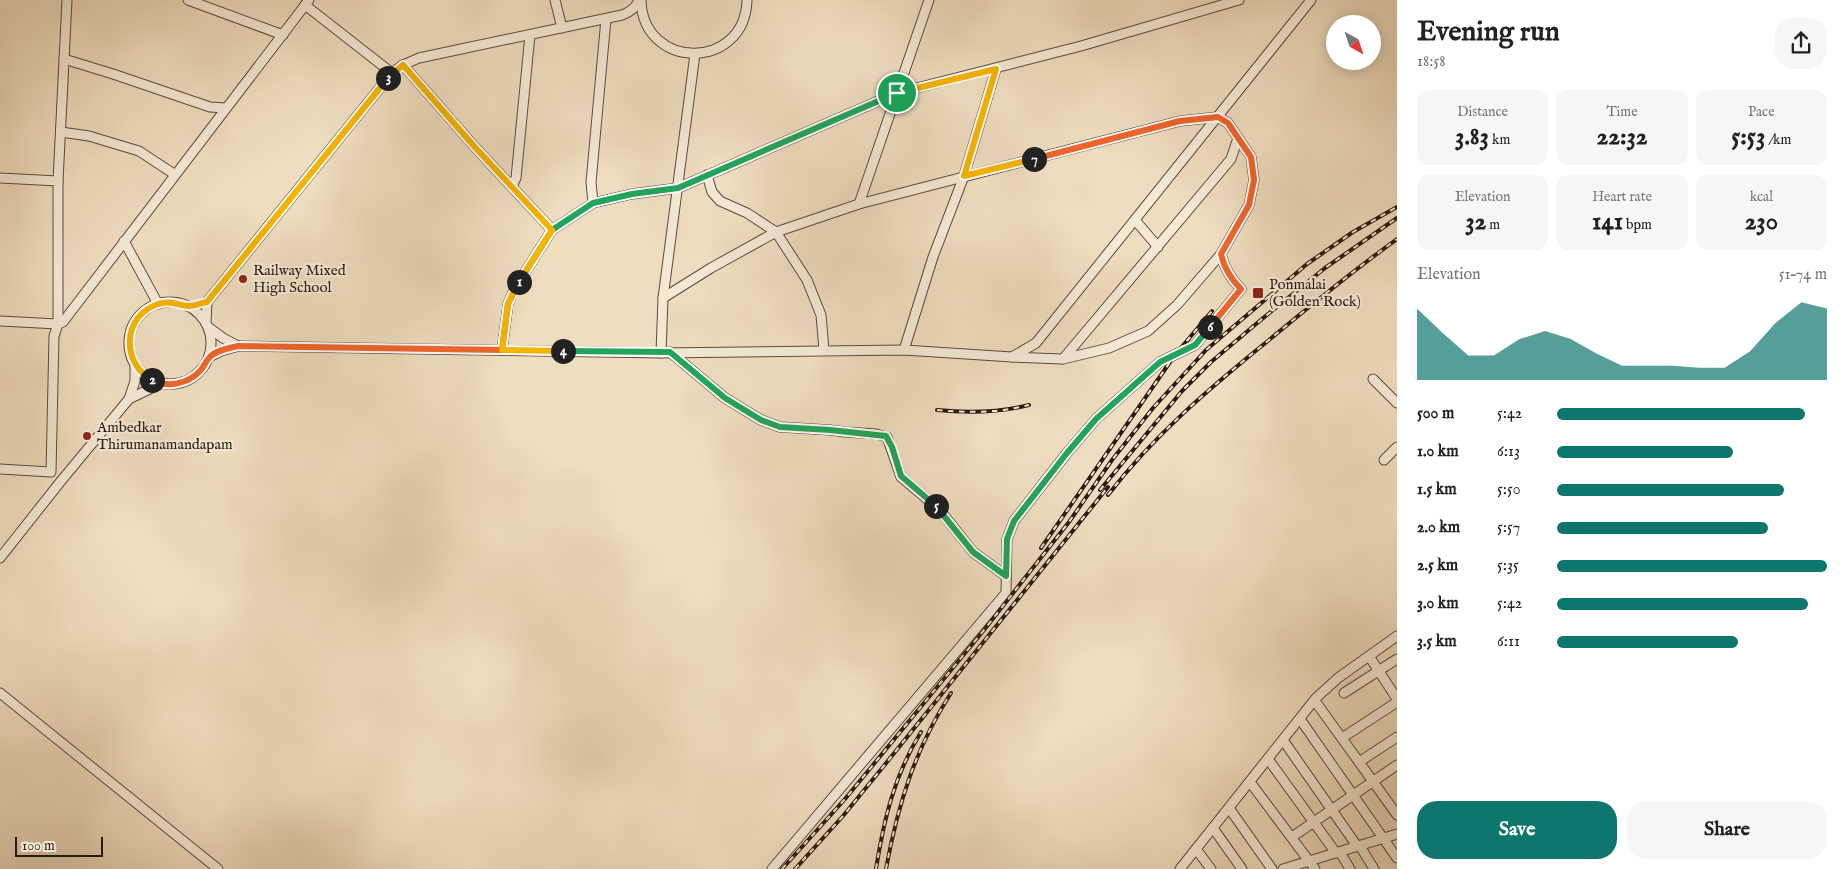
<!DOCTYPE html>
<html lang="en">
<head>
<meta charset="utf-8">
<style>
  :root { --surface:#fff; --page:#f6f6f6; --text:#222; --muted:#767676; --accent:#0f766e }
  body { margin:0; font-family:"IM FELL English",serif; background:var(--page); color:var(--text); height:100vh; display:flex; flex-direction:column; font-size:19px; white-space:nowrap }
  * { box-sizing:border-box; margin:0 }
  p { font-size:16px; color:var(--muted) }
  .icon { flex:none; width:28px; height:28px; fill:none; stroke:currentColor; stroke-width:2; stroke-linecap:round; stroke-linejoin:round }
  .map { position:relative; flex:1; overflow:hidden }
  .details { display:flex; flex-direction:column; background:var(--surface); width:450px }
  .details>* { flex:none }
  .needle { width:32px; rotate:140deg }
  .controls { position:absolute; left:1326px; top:15px; display:grid; gap:10px }
  .controls a { display:grid; place-items:center; width:55px; height:55px; border-radius:50%; background:var(--surface); box-shadow:0 2px 12px #0003; font-size:25px }
  .scale { position:absolute; left:15px; bottom:12px; width:88px; box-sizing:border-box; padding-left:5px; border:2px solid #2b1910; border-top:0; font-size:14px; line-height:18px; white-space:nowrap; color:#2b1910; -webkit-text-stroke:4px #f5e9d5; paint-order:stroke }
  .pin { position:absolute; display:grid; place-items:center; width:42px; height:42px; color:#fff; margin:-21px; border:2px solid #fff; border-radius:50%; box-shadow:0 1px 5px #0007 }
  .km { position:absolute; width:25px; height:25px; margin:-12px; border-radius:50%; background:#222; color:#fff; font-size:14px; line-height:25px; text-align:center }
  .round { display:grid; place-items:center; flex:none; width:52px; height:52px; border-radius:20px; background:var(--page) }
  .overview { display:flex; align-items:center; justify-content:space-between; height:85px; padding:0 20px }
  h1 { font-size:28px; font-weight:700; line-height:38px }
  .metrics { display:grid; grid-template-columns:repeat(3,1fr); gap:8px; height:85px; padding:5px 20px }
  .metrics div { display:grid; align-content:center; border-radius:12px; background:var(--page); text-align:center }
  .metrics b { font-size:25px; font-weight:700 }
  .metrics small { font-size:14px; font-weight:400 }
  .metrics p { font-size:14px }
  .chart { height:140px; padding:10px 20px }
  .chart p { display:flex; justify-content:space-between }
  .chart svg { width:100%; height:90px; margin-top:5px; fill:var(--accent); opacity:.7 }
  .primary-button { display:flex; gap:10px; margin-top:auto; padding:10px 20px }
  .primary-button a { flex:1; height:58px; border-radius:20px; background:var(--accent); color:#fff; font-size:20px; font-weight:700; line-height:58px; text-align:center }
  .primary-button a+a { background:var(--page); color:var(--text) }
  ul { padding:0 20px; list-style:none; font-size:16px }
  li { display:grid; grid-template-columns:80px 60px 1fr; align-items:center; height:38px }
  li i { height:12px; border-radius:6px; background:var(--accent) }
  main { display:flex; flex:1; min-height:0 }
  .map>svg:first-child { display:block }
  .lines { fill:none; stroke-linecap:round; stroke-linejoin:round }
  .minor-casing { stroke:#5c4a3c; stroke-width:11 }
  .minor { stroke:#f5e9d5; stroke-width:9 }
  .rail-casing { stroke:#2b1910; stroke-width:4 }
  .rail { stroke:#f5e9d5; stroke-width:2; stroke-dasharray:5.5; stroke-linecap:butt }
  .split-1-casing { stroke:#fff; stroke-width:10 }
  .split-2-casing { stroke:#fff; stroke-width:10 }
  .split-3-casing { stroke:#fff; stroke-width:10 }
  .split-4-casing { stroke:#fff; stroke-width:10 }
  .split-5-casing { stroke:#fff; stroke-width:10 }
  .split-6-casing { stroke:#fff; stroke-width:10 }
  .split-7-casing { stroke:#fff; stroke-width:10 }
  .split-8-casing { stroke:#fff; stroke-width:10 }
  .split-1 { stroke:#22a559; stroke-width:6 }
  .split-2 { stroke:#f0652b; stroke-width:6 }
  .split-3 { stroke:#f5b400; stroke-width:6 }
  .split-4 { stroke:#f5b400; stroke-width:6 }
  .split-5 { stroke:#22a559; stroke-width:6 }
  .split-6 { stroke:#22a559; stroke-width:6 }
  .split-7 { stroke:#f0652b; stroke-width:6 }
  .split-8 { stroke:#f5b400; stroke-width:6 }
  .poi-dot { fill:#8f2418; stroke:#f5e9d5; stroke-width:2 }
  .labels { text-anchor:middle; stroke-width:4.5; stroke-linejoin:round; paint-order:stroke }
  .poi-label { font-size:15px; fill:#2b1910; stroke:#f5e9d5; text-anchor:start }
</style>
</head>
<body>
<main>
<div class="map">
<svg width="1397" height="869" viewBox="0 0 1397 869">
  <rect width="100%" height="100%" fill="#efddbf"/>
  <filter id="stains"><feTurbulence type="fractalNoise" baseFrequency=".004" numOctaves="4"/><feColorMatrix values="0 0 0 0 .2 0 0 0 0 .09 0 0 0 0 .02 0 0 0 .5 -.17"/></filter>
  <radialGradient id="worn" r=".72"><stop offset=".6" stop-color="#630" stop-opacity="0"/><stop offset="1" stop-color="#630" stop-opacity=".3"/></radialGradient>
  <g class="lines">
    <g class="minor-casing">
      <g id="minor">
        <path d="M188 0 283 35"/>
        <path d="M555 0 562 28"/>
        <path d="M641 0C643 71 745 71 747 0"/>
        <path d="M305 5 392 73"/>
        <path d="M64 59 113 74 210 107 226 108"/>
        <path d="M403 65 473 145 552 230"/>
        <path d="M61 132 89 136 139 151 174 174"/>
        <path d="M707 175 712 192 720 201 747 213 776 232 807 280 821 315 824 350"/>
        <path d="M0 178 58 181V324L54 336 51 472 0 469"/>
        <path d="M58 181 67 0"/>
        <path d="M512 186 516 178 530 35"/>
        <path d="M593 203 591 182 606 19"/>
        <path d="M859 204 929 0"/>
        <path d="M1135 220 1158 247"/>
        <path d="M124 241 158 304"/>
        <path d="M663 298 711 268 776 232 859 204 1180 121 1218 117 1228 123 1251 157 1254 180 1249 205 1221 254C1224 268 1231 279 1241 289L1195 345 1160 362 1096 419 1067 453 1014 521 1007 539 1006 593 772 869"/>
        <circle cx="170" cy="343" r="41"/>
        <path d="M0 321 58 324 63 322 309 0"/>
        <path d="M206 322 207 302 392 73 403 65 419 58 622 15C630 12 636 8 639 0"/>
        <path d="M208 327 223 338 238 346"/>
        <path d="M502 350 508 304 515 288 552 230 593 203 632 194 678 188 897 93 1081 46 1239 0"/>
        <path d="M904 350 933 257 964 176 996 69"/>
        <path d="M670 352 725 398 761 420 780 427 830 430 845 432 876 434 887 437 901 477 939 509 973 552 1006 576"/>
        <path d="M661 353 663 298 695 54"/>
        <path d="M209 357 221 351 239 346 661 353 904 350 1012 357 1036 343 1311 0"/>
        <path d="M1012 357 1063 359 1109 348 1148 331 1177 305 1221 254"/>
        <path d="M1063 359 1231 159 1238 138"/>
        <path d="M1373 379 1397 403"/>
        <path d="M129 399 135 381V365"/>
        <path d="M1384 460 1397 447"/>
        <path d="M0 558 61 481 129 399 160 384"/>
        <path d="M1369 656 1397 699"/>
        <path d="M0 693 218 869"/>
        <path d="M1344 693 1397 659"/>
        <path d="M1315 701 1359 762 1397 737"/>
        <path d="M1300 719 1397 858"/>
        <path d="M1342 738 1397 702"/>
        <path d="M1283 740 1357 846"/>
        <path d="M1268 759 1336 853"/>
        <path d="M1359 762 1397 815"/>
        <path d="M1250 782 1315 869"/>
        <path d="M1229 808 1272 869"/>
        <path d="M1213 828 1242 869"/>
        <path d="M1292 837 1397 765"/>
        <path d="M1360 846 1374 869"/>
        <path d="M1196 849 1211 869"/>
        <path d="M1340 852 1350 869"/>
        <path d="M1180 869 1316 698 1338 678 1397 636"/>
        <path d="M1283 869 1397 834"/>
      </g>
    </g>
    <use href="#minor" class="minor"/>
    <g class="rail-casing">
      <g id="rail">
        <path d="M937 410C969 413 998 413 1029 405"/>
        <path d="M1100 490 1182 391 1211 362 1262 319 1325 268 1397 218"/>
        <path d="M1108 495C1154 435 1211 387 1269 340 1311 305 1353 271 1397 239"/>
        <path d="M1041 548 1175 355 1212 311"/>
        <path d="M782 869 845 799 984 630 1069 522 1112 460 1153 408 1206 350 1307 264 1353 232 1397 207"/>
        <path d="M795 869 843 816 883 767 1108 487"/>
        <path d="M876 869C884 819 894 776 921 732"/>
        <path d="M886 869C898 804 915 749 951 693"/>
      </g>
    </g>
    <use href="#rail" class="rail"/>
  </g>
  <g class="lines">
    <g class="split-1-casing">
      <path id="split-1" d="M519 282 552 230 593 203 632 194 678 188 897 93"/>
    </g>
    <g class="split-2-casing">
      <path id="split-2" d="M152 380C167 388 188 384 200 371 204 367 205 362 209 358 215 350 230 348 238 346L502 350 508 304 519 282"/>
    </g>
    <g class="split-3-casing">
      <path id="split-3" d="M152 380C121 363 122 316 158 304 172 300 176 305 188 306 194 306 201 303 207 302L388 78"/>
    </g>
    <g class="split-4-casing">
      <path id="split-4" d="M388 78 403 65 473 145 552 230 515 288 508 304 502 350 563 351"/>
    </g>
    <g class="split-5-casing">
      <path id="split-5" d="M563 351 670 352 725 398 761 420 780 427 830 430 886 436 892 447 901 476 936 506"/>
    </g>
    <g class="split-6-casing">
      <path id="split-6" d="M936 506 973 552 1006 576 1007 539 1014 521 1067 453 1096 419 1160 362 1195 345 1210 327"/>
    </g>
    <g class="split-7-casing">
      <path id="split-7" d="M1034 159 1180 121 1218 117 1228 123 1251 157 1254 180 1249 205 1221 254C1224 268 1231 279 1241 289L1210 327"/>
    </g>
    <g class="split-8-casing">
      <path id="split-8" d="M897 93 996 69 964 176 1034 159"/>
    </g>
    <use href="#split-1" class="split-1"/>
    <use href="#split-2" class="split-2"/>
    <use href="#split-3" class="split-3"/>
    <use href="#split-4" class="split-4"/>
    <use href="#split-5" class="split-5"/>
    <use href="#split-6" class="split-6"/>
    <use href="#split-7" class="split-7"/>
    <use href="#split-8" class="split-8"/>
  </g>
  <g class="poi-dot">
    <circle cx="243" cy="279" r="5"/>
    <rect x="1252" y="287" width="12" height="12" rx="2.5"/>
    <circle cx="87" cy="436" r="5"/>
  </g>
  <g class="labels">
    <g class="poi-label">
      <text x="253" y="275">Railway Mixed<tspan x="253" dy="17">High School</tspan></text>
      <text x="1269" y="289">Ponmalai<tspan x="1269" dy="17">(Golden Rock)</tspan></text>
      <text x="97" y="432">Ambedkar<tspan x="97" dy="17">Thirumanamandapam</tspan></text>
    </g>
  </g>
  <rect width="100%" height="100%" filter="url(#stains)"/>
  <rect width="100%" height="100%" fill="url(#worn)"/>
</svg>
<div class="controls">
<a><svg class="needle" viewBox="-14 -14 28 28"><path d="M0-13l5 13h-10z" fill="#e53935"/><path d="M0 13l5-13h-10z" fill="#767676"/></svg></a>
</div>
<div class="scale">100 m</div>
<div class="pin" style="left:897px;top:93px;background:#1e9e55"><svg class="icon" aria-label="arrive" viewBox="0 0 24 24"><path d="M6 21V4h12l-3 4 3 4H6"/></svg></div>
<b class="km" style="left:519px;top:282px">1</b>
<b class="km" style="left:152px;top:380px">2</b>
<b class="km" style="left:388px;top:78px">3</b>
<b class="km" style="left:563px;top:351px">4</b>
<b class="km" style="left:936px;top:506px">5</b>
<b class="km" style="left:1210px;top:327px">6</b>
<b class="km" style="left:1034px;top:159px">7</b>
</div>
<section class="details">
<div class="overview"><div><h1>Evening run</h1><p>18:58</p></div><a class="round"><svg class="icon" aria-label="share" viewBox="0 0 24 24"><path d="M12 15V3M7 8l5-5 5 5M5 13v7h14v-7"/></svg></a></div>
<div class="metrics">
<div><p>Distance</p><b>3.83<small> km</small></b></div>
<div><p>Time</p><b>22:32</b></div>
<div><p>Pace</p><b>5:53<small> /km</small></b></div>
</div>
<div class="metrics">
<div><p>Elevation</p><b>32<small> m</small></b></div>
<div><p>Heart rate</p><b>141<small> bpm</small></b></div>
<div><p>kcal</p><b>230</b></div>
</div>
<div class="chart"><p><span>Elevation</span>51–74 m</p>
<svg viewBox="0 0 160 44" preserveAspectRatio="none"><path d="M0 44V9L10 21L20 32L30 32L40 24L50 20L60 24L70 31L80 37L90 37L100 37L110 38L120 38L130 30L140 16L150 6L160 9V44z"/></svg>
</div>
<ul>
<li><b>500 m</b>5:42<i style="width:92%"></i></li>
<li><b>1.0 km</b>6:13<i style="width:65%"></i></li>
<li><b>1.5 km</b>5:50<i style="width:84%"></i></li>
<li><b>2.0 km</b>5:57<i style="width:78%"></i></li>
<li><b>2.5 km</b>5:35<i style="width:100%"></i></li>
<li><b>3.0 km</b>5:42<i style="width:93%"></i></li>
<li><b>3.5 km</b>6:11<i style="width:67%"></i></li>
</ul>
<div class="primary-button"><a>Save</a><a>Share</a></div>
</section>
</main>
</body>
</html>
